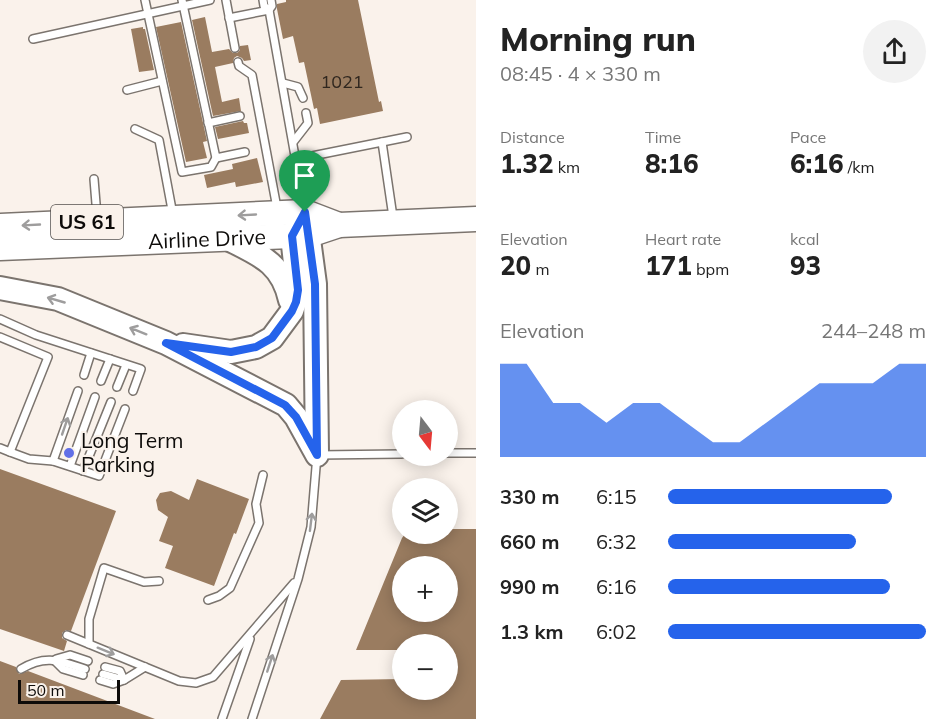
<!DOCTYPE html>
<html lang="en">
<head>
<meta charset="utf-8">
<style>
  :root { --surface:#fff; --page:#f2f2f2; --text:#222; --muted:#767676; --accent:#2563eb }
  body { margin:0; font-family:Mulish,sans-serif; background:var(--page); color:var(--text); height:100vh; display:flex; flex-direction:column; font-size:22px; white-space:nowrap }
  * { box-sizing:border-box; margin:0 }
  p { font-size:20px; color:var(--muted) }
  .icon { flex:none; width:33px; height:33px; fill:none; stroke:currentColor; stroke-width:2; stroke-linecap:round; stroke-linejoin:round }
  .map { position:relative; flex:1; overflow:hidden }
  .sheet { display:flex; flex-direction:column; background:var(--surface); width:474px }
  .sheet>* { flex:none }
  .needle { width:39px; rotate:164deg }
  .buttons { position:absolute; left:392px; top:400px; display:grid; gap:12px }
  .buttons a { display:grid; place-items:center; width:66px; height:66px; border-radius:50%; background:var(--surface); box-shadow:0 3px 15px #0003; font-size:30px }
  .scale { position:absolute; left:18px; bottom:15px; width:102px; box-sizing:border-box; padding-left:6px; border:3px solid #0d0b09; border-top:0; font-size:16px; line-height:21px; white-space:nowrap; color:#0d0b09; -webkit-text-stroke:4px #faf2eb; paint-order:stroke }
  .pin { position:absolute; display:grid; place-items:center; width:51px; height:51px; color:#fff; margin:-62px -26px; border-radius:50% 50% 50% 0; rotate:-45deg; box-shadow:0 0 6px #0007 }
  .pin .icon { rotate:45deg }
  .round { display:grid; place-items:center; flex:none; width:63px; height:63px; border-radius:32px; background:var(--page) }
  .headline { display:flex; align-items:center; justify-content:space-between; height:102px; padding:0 24px }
  h1 { font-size:33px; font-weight:800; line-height:45px }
  .metrics { display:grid; grid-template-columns:repeat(3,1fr); gap:9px; height:102px; padding:6px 24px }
  .metrics div { display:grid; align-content:center }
  .metrics b { font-size:26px; font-weight:800 }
  .metrics small { font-size:16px; font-weight:400 }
  .metrics p { font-size:16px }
  .chart { height:168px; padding:12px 24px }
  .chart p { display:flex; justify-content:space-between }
  .chart svg { width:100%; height:108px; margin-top:6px; fill:var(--accent); opacity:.7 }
  ul { padding:0 24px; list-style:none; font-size:20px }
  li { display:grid; grid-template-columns:96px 72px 1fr; align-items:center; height:45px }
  li i { height:15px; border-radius:8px; background:var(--accent) }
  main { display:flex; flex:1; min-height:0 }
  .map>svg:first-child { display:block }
  .building { fill:#9a7c60; fill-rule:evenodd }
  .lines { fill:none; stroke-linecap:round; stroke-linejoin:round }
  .service-casing { stroke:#7b746e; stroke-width:10 }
  .primary-casing { stroke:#7b746e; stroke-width:26 }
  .trunk-casing { stroke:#7b746e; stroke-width:27 }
  .service { stroke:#fff; stroke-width:7 }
  .primary { stroke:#fff; stroke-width:22 }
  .trunk { stroke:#fff; stroke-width:24 }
  .oneway { stroke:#9e9d9d }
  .route-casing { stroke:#fff; stroke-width:12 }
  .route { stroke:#2563eb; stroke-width:8 }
  .poi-dot { fill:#616fe7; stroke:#faf2eb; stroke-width:2 }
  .labels { text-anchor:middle; stroke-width:4.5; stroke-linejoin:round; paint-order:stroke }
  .number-label { font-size:18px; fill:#30271f }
  .shield { fill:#faf2eb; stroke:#54504d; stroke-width:1.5 }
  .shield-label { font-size:20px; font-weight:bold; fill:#0d0b09 }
  .street-label { font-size:21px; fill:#0d0b09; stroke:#faf2eb }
  .poi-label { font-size:21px; fill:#0d0b09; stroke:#faf2eb; text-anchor:start }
</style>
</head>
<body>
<main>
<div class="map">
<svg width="476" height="719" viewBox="0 0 476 719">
  <rect width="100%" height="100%" fill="#faf2eb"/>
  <g class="building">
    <path d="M286 0H358L379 102 381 101 383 111 320 124 317 108 314 109 304 62 299 63 293 36 283 39 277 9V4L286 2Z"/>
    <path d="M205 17 212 52 229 49 233 53H237L240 50V46L248 45 251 60 244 61 242 58 237 56 234 58 233 63 215 67 222 102 239 98 241 111 213 116 192 20Z"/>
    <path d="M181 22 207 141 203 142 207 158 186 162 156 27Z"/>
    <path d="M143 27V29H145L154 70 139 72 131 29Z"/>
    <path d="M243 121 244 123H247L249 133 218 139 215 127Z"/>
    <path d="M257 158 263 182 236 187 235 182 207 188 204 175 233 169 232 164Z"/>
    <path d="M0 469 116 511 71 631 66 630 62 633V638L67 641 64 651 0 629Z"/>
    <path d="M197 479 249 499 236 534 234 533 214 586 165 568 173 546 159 541 168 517 158 510 156 500 160 493 171 491 189 500Z"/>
    <path d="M447 529H476V719H320L341 680 402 679V690H447V678H451L452 649H447V645H402V650H356L402 538 405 534H447ZM402 567H447V612H402Z"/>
    <path d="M0 661 16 667 19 674 28 671 155 719H0Z"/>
  </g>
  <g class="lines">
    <g class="service-casing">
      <g id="service">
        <path d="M145 0 182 172 211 167 216 158"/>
        <path d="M182 0 216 158 245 152"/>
        <path d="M226 0 235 48"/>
        <path d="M263 0 264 6 269 10"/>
        <path d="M271 0 272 6 269 10 304 207"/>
        <path d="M229 18 269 10"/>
        <path d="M33 39 210 0"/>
        <path d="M238 62 239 66 252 75 277 208"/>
        <path d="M283 83 298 87 303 98"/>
        <path d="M127 90 162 81"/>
        <path d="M208 123 240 116"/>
        <path d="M135 129 159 140 173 215"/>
        <path d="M294 141 308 123 306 113"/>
        <path d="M382 142 407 137"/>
        <path d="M297 159 382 142 393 217"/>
        <path d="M94 179 97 216"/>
        <path d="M0 319 36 335 141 369 133 391"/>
        <path d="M0 337 48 357 10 452 0 448"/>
        <path d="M84 375 91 353"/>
        <path d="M101 381 110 359"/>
        <path d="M117 387 126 365"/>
        <path d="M10 452 29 459 53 461 99 476 125 409"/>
        <path d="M447 453H476"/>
        <path d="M53 461 78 391"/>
        <path d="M70 466 95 397"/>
        <path d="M83 471 111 402"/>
        <path d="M208 600 219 596 230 588 259 523 256 504 263 475"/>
        <path d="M67 635 179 681 196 683 213 677 294 583"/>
        <path d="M89 644V619L104 568 144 582 159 581"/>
        <path d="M56 659 70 655 88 661"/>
        <path d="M55 661 63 669 83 675"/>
        <path d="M21 669C46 654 60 661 85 669"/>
        <path d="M103 674 124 680 145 667"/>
        <path d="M100 680 113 684 124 680 120 671 105 667"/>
        <path d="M222 719 250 639"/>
        <path d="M252 719 298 579 311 527 317 455 402 454"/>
      </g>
    </g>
    <g class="primary-casing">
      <g id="primary">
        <path d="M306 217 315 284 317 453"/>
        <path d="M228 239C260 255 282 263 290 300"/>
        <path d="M0 288 58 299 166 343 286 405 296 417 317 455"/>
        <path d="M183 345 231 352 256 347 272 338 292 311 295 302 298 290 292 236 300 221"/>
      </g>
    </g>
    <g class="trunk-casing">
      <g id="trunk">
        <path d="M0 226 305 212 339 225"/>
        <path id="s1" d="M0 248 292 236 309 235 339 225 476 219"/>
      </g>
    </g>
    <use href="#service" class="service"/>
    <use href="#primary" class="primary"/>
    <use href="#trunk" class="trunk"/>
  </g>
  <defs><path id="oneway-shaft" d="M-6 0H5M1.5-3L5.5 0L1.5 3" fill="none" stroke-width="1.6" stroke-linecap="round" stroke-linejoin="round" transform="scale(1.5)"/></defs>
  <g class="oneway">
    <use href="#oneway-shaft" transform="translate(247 215) rotate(177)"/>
    <use href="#oneway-shaft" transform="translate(31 225) rotate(177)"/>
    <use href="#oneway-shaft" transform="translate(56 300) rotate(-164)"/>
    <use href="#oneway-shaft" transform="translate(138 331) rotate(-158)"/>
    <use href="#oneway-shaft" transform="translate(65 426) rotate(-71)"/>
    <use href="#oneway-shaft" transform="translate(311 522) rotate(-83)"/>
    <use href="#oneway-shaft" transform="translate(106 651) rotate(22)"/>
    <use href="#oneway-shaft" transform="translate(270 663) rotate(-72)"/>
  </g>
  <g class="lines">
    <g class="route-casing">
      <path id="route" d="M305 212 315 284 317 455 296 417 285 405 166 343 231 352 256 347 272 338 292 311 296 302 298 290 292 236Z"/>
    </g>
    <use href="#route" class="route"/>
  </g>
  <circle class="poi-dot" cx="69" cy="453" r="6"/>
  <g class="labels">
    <g class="number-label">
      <text x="342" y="88">1021</text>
    </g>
    <rect class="shield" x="51" y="205" width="72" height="34" rx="4.5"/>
    <g class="shield-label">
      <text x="87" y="229">US 61</text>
    </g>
    <g class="street-label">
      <text dy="7" stroke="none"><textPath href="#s1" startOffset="207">Airline Drive</textPath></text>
    </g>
    <g class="poi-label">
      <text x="81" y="448">Long Term<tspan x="81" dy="24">Parking</tspan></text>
    </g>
  </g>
</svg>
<div class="buttons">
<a><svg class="needle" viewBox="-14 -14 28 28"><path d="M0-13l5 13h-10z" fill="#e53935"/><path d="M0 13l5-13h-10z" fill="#767676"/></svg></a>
<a><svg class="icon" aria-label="layers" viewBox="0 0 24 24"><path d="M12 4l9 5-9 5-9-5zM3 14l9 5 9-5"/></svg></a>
<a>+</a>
<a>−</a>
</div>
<div class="scale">50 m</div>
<div class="pin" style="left:305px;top:212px;background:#1e9e55"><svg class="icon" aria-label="arrive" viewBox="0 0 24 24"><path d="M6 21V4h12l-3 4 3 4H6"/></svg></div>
</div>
<section class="sheet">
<div class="headline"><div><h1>Morning run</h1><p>08:45 · 4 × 330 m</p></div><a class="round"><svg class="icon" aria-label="share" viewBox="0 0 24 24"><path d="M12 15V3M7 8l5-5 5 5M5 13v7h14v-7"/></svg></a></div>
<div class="metrics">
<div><p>Distance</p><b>1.32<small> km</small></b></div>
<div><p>Time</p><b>8:16</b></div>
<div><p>Pace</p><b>6:16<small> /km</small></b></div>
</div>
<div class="metrics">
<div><p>Elevation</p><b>20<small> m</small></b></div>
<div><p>Heart rate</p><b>171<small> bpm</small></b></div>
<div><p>kcal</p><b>93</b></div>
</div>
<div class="chart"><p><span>Elevation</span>244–248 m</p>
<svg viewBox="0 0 160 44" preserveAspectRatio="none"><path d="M0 44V6L10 6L20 22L30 22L40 30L50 22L60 22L70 30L80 38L90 38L100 30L110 22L120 14L130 14L140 14L150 6L160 6V44z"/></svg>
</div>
<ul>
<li><b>330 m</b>6:15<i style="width:87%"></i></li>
<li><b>660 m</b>6:32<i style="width:73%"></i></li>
<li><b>990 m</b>6:16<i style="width:86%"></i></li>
<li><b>1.3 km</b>6:02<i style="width:100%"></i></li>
</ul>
</section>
</main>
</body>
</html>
